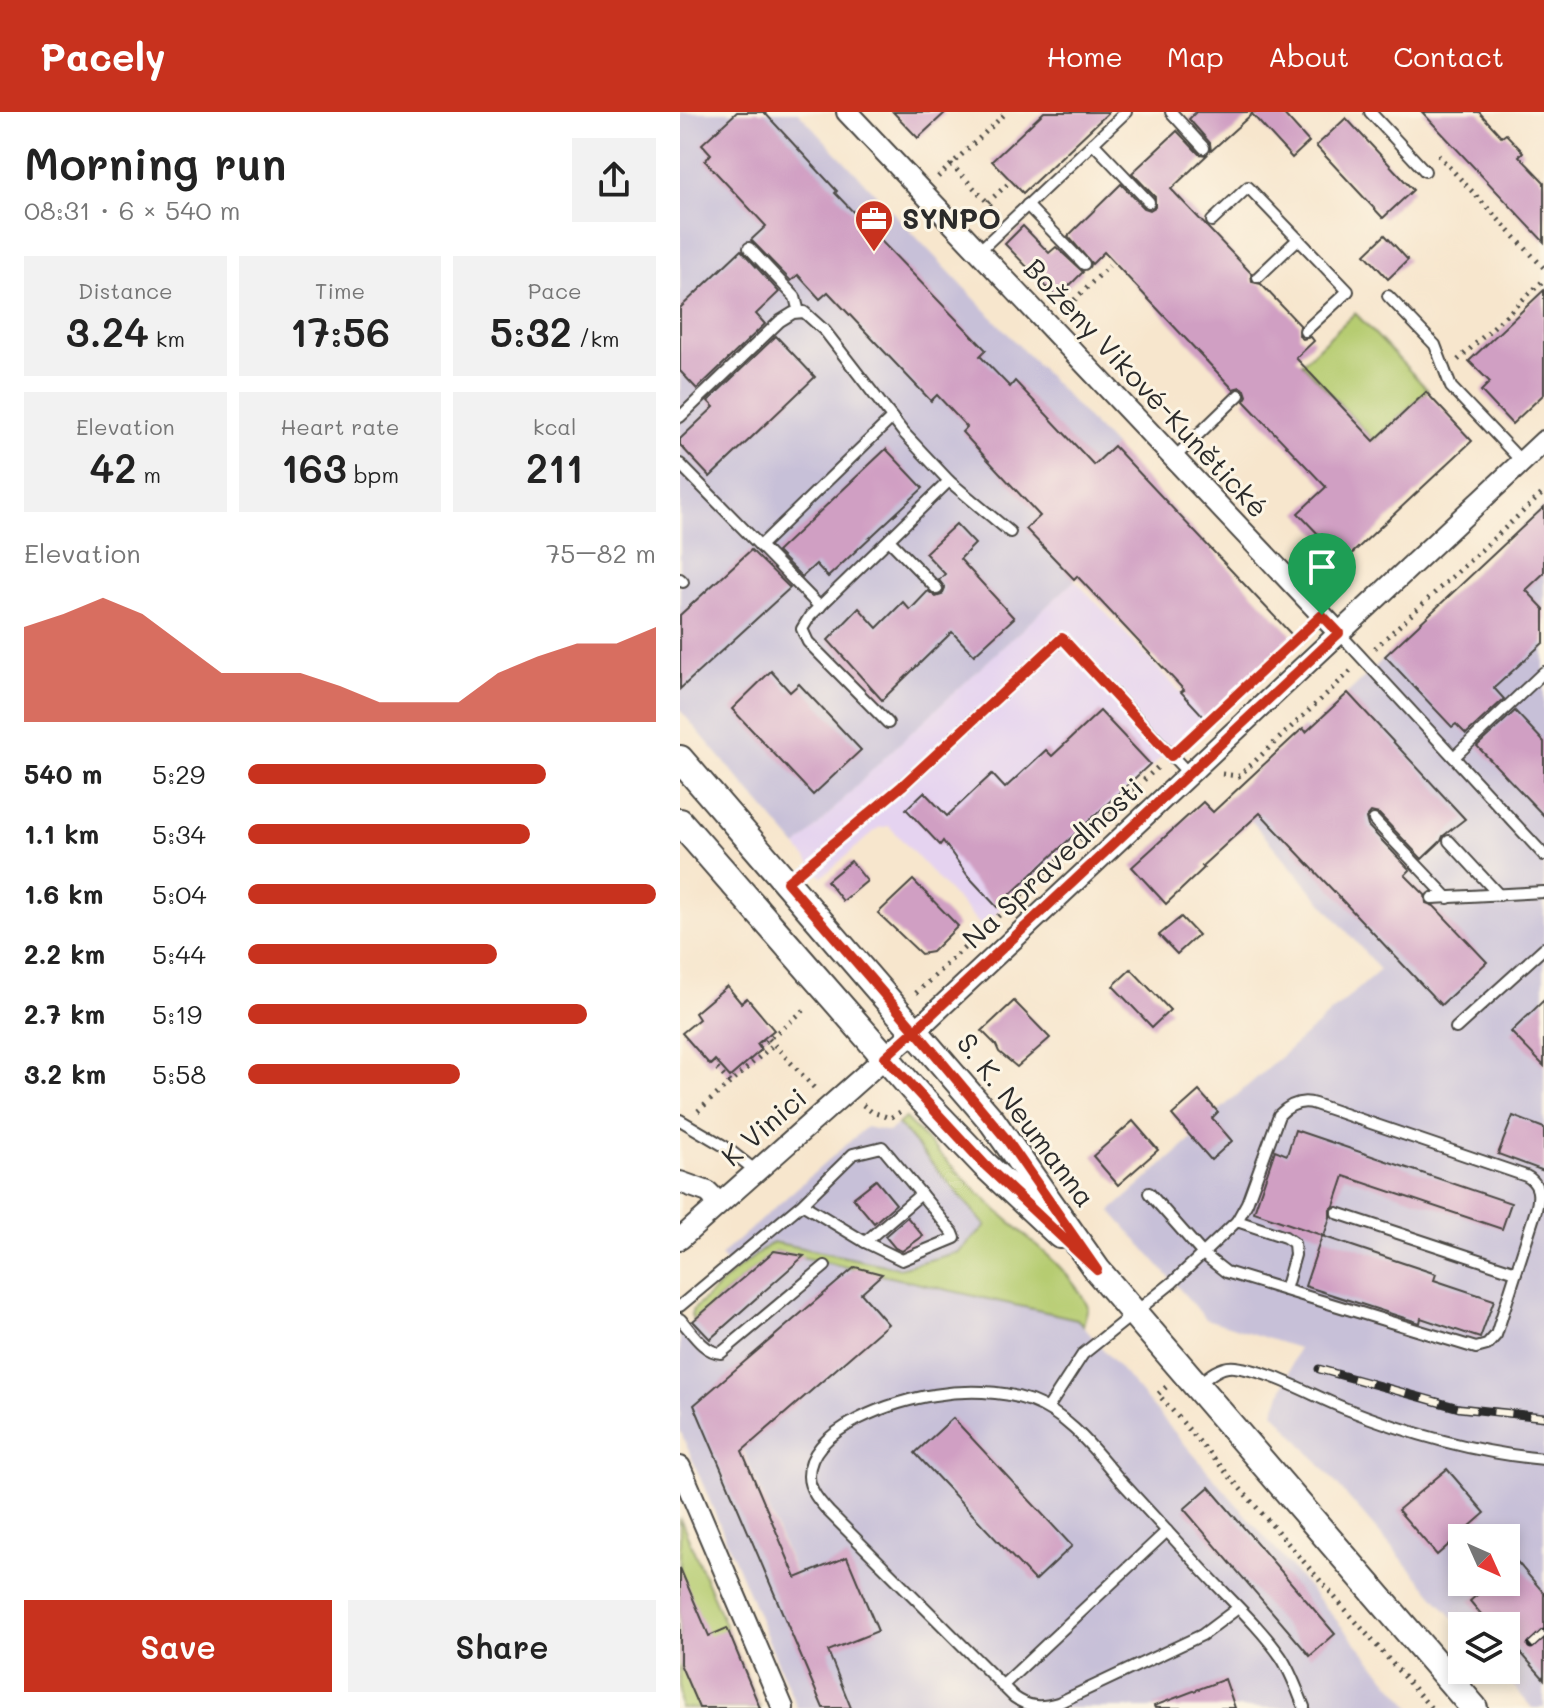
<!DOCTYPE html>
<html lang="en">
<head>
<meta charset="utf-8">
<style>
  :root { --surface:#fff; --page:#f2f2f2; --text:#222; --muted:#767676; --accent:#c8321e }
  body { margin:0; font-family:Mali,sans-serif; background:var(--page); color:var(--text); height:100vh; display:flex; flex-direction:column; font-size:30px; white-space:nowrap }
  * { box-sizing:border-box; margin:0 }
  p { font-size:26px; color:var(--muted) }
  .icon { flex:none; width:44px; height:44px; fill:none; stroke:currentColor; stroke-width:2; stroke-linecap:round; stroke-linejoin:round }
  .map { position:relative; flex:1; overflow:hidden }
  .drawer { display:flex; flex-direction:column; background:var(--surface); width:680px }
  .drawer>* { flex:none }
  .needle { width:52px; rotate:135deg }
  .tools { position:absolute; left:768px; top:1412px; display:grid; gap:16px }
  .tools a { display:grid; place-items:center; width:72px; height:72px; border-radius:0px; background:var(--surface); box-shadow:0 4px 12px #0003; font-size:40px }
  .pin { position:absolute; display:grid; place-items:center; width:68px; height:68px; color:#fff; margin:-82px -34px; border-radius:50% 50% 50% 0; rotate:-45deg; box-shadow:0 0 8px #0007 }
  .pin .icon { rotate:45deg }
  .round { display:grid; place-items:center; flex:none; width:84px; height:84px; border-radius:0px; background:var(--page) }
  .summary { display:flex; align-items:center; justify-content:space-between; height:136px; padding:0 24px }
  h1 { font-size:44px; font-weight:600; line-height:60px }
  .metrics { display:grid; grid-template-columns:repeat(3,1fr); gap:12px; height:136px; padding:8px 24px }
  .metrics div { display:grid; align-content:center; border-radius:0px; background:var(--page); text-align:center }
  .metrics b { font-size:40px; font-weight:600 }
  .metrics small { font-size:22px; font-weight:400 }
  .metrics p { font-size:22px }
  .chart { height:224px; padding:16px 24px }
  .chart p { display:flex; justify-content:space-between }
  .chart svg { width:100%; height:144px; margin-top:8px; fill:var(--accent); opacity:.7 }
  .cta { display:flex; gap:16px; margin-top:auto; padding:16px 24px }
  .cta a { flex:1; height:92px; border-radius:0px; background:var(--accent); color:#fff; font-size:32px; font-weight:600; line-height:92px; text-align:center }
  .cta a+a { background:var(--page); color:var(--text) }
  ul { padding:0 24px; list-style:none; font-size:26px }
  li { display:grid; grid-template-columns:128px 96px 1fr; align-items:center; height:60px }
  li i { height:20px; border-radius:10px; background:var(--accent) }
  header { display:flex; align-items:center; gap:48px; box-sizing:border-box; height:112px; padding:0 40px; background:var(--accent); color:#fff }
  header strong { font-size:38px }
  nav { display:flex; gap:44px; margin-inline-start:auto; font-size:28px }
  main { display:flex; flex:1; min-height:0 }
  .map>svg:first-child { display:block }
  .built { fill:#e5d3f0 }
  .industrial { fill:#c7c0d8; fill-rule:evenodd }
  .green { fill:#b6cc71; stroke:#707c4e; stroke-width:2 }
  .building { fill:#d09fc3 }
  .lines { fill:none; stroke-linecap:round; stroke-linejoin:round }
  .service-casing { stroke:#4a4743; stroke-width:14 }
  .minor-casing { stroke:#4a4743; stroke-width:24 }
  .tertiary-casing { stroke:#4a4743; stroke-width:30 }
  .path { stroke:#4a4743; stroke-width:5; stroke-dasharray:2 6; stroke-linecap:butt }
  .service { stroke:#fff; stroke-width:10 }
  .minor { stroke:#fff; stroke-width:20 }
  .tertiary { stroke:#fff; stroke-width:26 }
  .rail-casing { stroke:#2b2b2b; stroke-width:9 }
  .rail { stroke:#fcf5e5; stroke-width:6; stroke-dasharray:18; stroke-linecap:butt }
  .route-casing { stroke:#fff; stroke-width:16 }
  .route { stroke:#c8321e; stroke-width:10 }
  .labels { text-anchor:middle; stroke-width:6; stroke-linejoin:round; paint-order:stroke }
  .poi-label { font-size:28px; font-weight:bold; fill:#2b2b2b; stroke:#fcf5e5; text-anchor:start }
  .street-label { font-size:28px; fill:#2b2b2b; stroke:#fcf5e5 }
</style>
</head>
<body>
<header>
<strong>Pacely</strong>
<nav><a>Home</a><a>Map</a><a>About</a><a>Contact</a></nav>
</header>
<main>
<section class="drawer">
<div class="summary"><div><h1>Morning run</h1><p>08:31 · 6 × 540 m</p></div><a class="round"><svg class="icon" aria-label="share" viewBox="0 0 24 24"><path d="M12 15V3M7 8l5-5 5 5M5 13v7h14v-7"/></svg></a></div>
<div class="metrics">
<div><p>Distance</p><b>3.24<small> km</small></b></div>
<div><p>Time</p><b>17:56</b></div>
<div><p>Pace</p><b>5:32<small> /km</small></b></div>
</div>
<div class="metrics">
<div><p>Elevation</p><b>42<small> m</small></b></div>
<div><p>Heart rate</p><b>163<small> bpm</small></b></div>
<div><p>kcal</p><b>211</b></div>
</div>
<div class="chart"><p><span>Elevation</span>75–82 m</p>
<svg viewBox="0 0 160 44" preserveAspectRatio="none"><path d="M0 44V15L10 11L20 6L30 11L40 20L50 29L60 29L70 29L80 33L90 38L100 38L110 38L120 29L130 24L140 20L150 20L160 15V44z"/></svg>
</div>
<ul>
<li><b>540 m</b>5:29<i style="width:73%"></i></li>
<li><b>1.1 km</b>5:34<i style="width:69%"></i></li>
<li><b>1.6 km</b>5:04<i style="width:100%"></i></li>
<li><b>2.2 km</b>5:44<i style="width:61%"></i></li>
<li><b>2.7 km</b>5:19<i style="width:83%"></i></li>
<li><b>3.2 km</b>5:58<i style="width:52%"></i></li>
</ul>
<div class="cta"><a>Save</a><a>Share</a></div>
</section>
<div class="map">
<svg width="864" height="1596" viewBox="0 0 864 1596">
  <rect width="100%" height="100%" fill="#fcf5e5"/>
  <filter id="ink" filterUnits="userSpaceOnUse"><feTurbulence type="fractalNoise" baseFrequency=".0125" numOctaves="2"/><feDisplacementMap in="SourceGraphic" scale="16" xChannelSelector="R" yChannelSelector="G"/><feConvolveMatrix kernelMatrix="1 2 1 2 8 2 1 2 1" color-interpolation-filters="sRGB"/></filter>
  <filter id="wash" filterUnits="userSpaceOnUse"><feTurbulence type="fractalNoise" baseFrequency=".006" numOctaves="4" result="noise"/><feDisplacementMap in="SourceGraphic" scale="32" xChannelSelector="R" yChannelSelector="G"/><feGaussianBlur stdDeviation="1.8" result="paint"/><feColorMatrix in="noise" values="0 0 0 0 0 0 0 0 0 0 0 0 0 0 0 0 0 1.4 0 .05"/><feComposite in="paint" operator="in"/></filter>
  <g filter="url(#wash)">
    <rect width="100%" height="100%" fill="#f7e6cd"/>
    <path class="built" d="M395 468 524 605 302 815 209 714 198 716 142 765 117 735 205 645Z"/>
    <g class="industrial">
      <path d="M0 0H118L434 334 347 417 395 468 205 645 117 735 0 598Z"/>
      <path d="M864 394V1596H852L819 1558H826V1514L782 1516 594 1300 618 1236 526 1207 431 1099 512 1027 510 1024 700 858 550 684 623 616H631ZM782 1426H826V1470H782Z"/>
      <path d="M218 1012 306 1114 279 1140 219 1156 93 1130 54 1160 40 1144 186 1015 209 1020Z"/>
      <path d="M94 1139 397 1207 732 1596H117L0 1318V1221ZM207 1212 85 1319 62 1335 151 1548 45 1301Z"/>
    </g>
    <g class="green">
      <path d="M675 201 748 278 694 329 622 251Z"/>
      <path d="M225 1006C256 1038 286 1070 319 1100 349 1128 390 1156 408 1195L403 1213 397 1207 95 1139 13 1209 11 1202 13 1198 54 1160 93 1130 219 1156 279 1140 306 1114 218 1012Z"/>
      <path d="M0 1406 80 1596H0Z"/>
    </g>
    <g id="blocks">
      <g class="building">
        <path d="M57 0H84L157 79 155 81 306 238 300 244 330 275 335 269 414 353 434 334 612 523 525 606 501 580 504 578 397 464 394 467 346 417 360 404 282 320 287 315 257 283 251 289 148 180 140 187 118 163 111 169 71 128 86 114 25 49 31 42 22 32Z"/>
        <path d="M213 0H266L238 26Z"/>
        <path d="M364 0H429L343 81 312 49Z"/>
        <path d="M516 0H602L629 30 612 46 572 2 531 39 530 31 509 7Z"/>
        <path d="M742 0H799L822 25 826 22 843 40 839 44 864 70V130Z"/>
        <path d="M666 6 733 78 703 106 636 34Z"/>
        <path d="M497 19 519 42 527 43 491 77 571 161 572 170 581 172 620 213 619 224 623 227 631 225 634 229 616 246 694 329 746 280 792 329 664 449 618 401 646 375 564 289 567 284 565 278 560 275 553 277 424 140 412 152 388 124 441 72 464 96 470 98 475 95V85L452 61Z"/>
        <path d="M343 114 369 141 376 135 403 160 377 186 325 132Z"/>
        <path d="M705 123 728 148 708 167 685 142Z"/>
        <path d="M61 138 99 180 76 202 85 212 17 277 0 259V196Z"/>
        <path d="M864 178V282L832 312 801 279 810 270 789 249Z"/>
        <path d="M96 224 135 265 30 365 0 333V327L34 295 28 289Z"/>
        <path d="M206 337 243 376 148 465 136 452 122 465 97 440Z"/>
        <path d="M864 395V461L846 478 864 497V530L814 576 824 587 786 622 776 612 772 615 705 544Z"/>
        <path d="M276 412 295 432 280 447 334 506 294 543 272 520 202 588 148 528 179 496 197 516 223 490 230 498 248 479 256 485 262 483 265 476 259 468 265 462 245 441Z"/>
        <path d="M71 438 110 476 0 577V503Z"/>
        <path d="M91 559 110 580 119 572 181 638 133 683 52 597Z"/>
        <path d="M668 581 785 707 763 724 761 729 742 747 699 702 691 700 686 706 688 714 730 758 725 763 745 783 746 791 754 794 807 850 761 893 580 701 522 754 524 756 486 792 452 755 523 690 533 700 623 616 626 620Z"/>
        <path d="M420 599 470 652 317 795 288 764 263 729 260 733 226 697 244 680 267 704 312 662 325 676 366 638 372 644Z"/>
        <path d="M835 599 864 630V704L797 634Z"/>
        <path d="M171 749 187 769 163 789 147 769Z"/>
        <path d="M233 768 278 814 252 840 241 842 198 801Z"/>
        <path d="M501 805 518 823 497 842 479 823Z"/>
        <path d="M451 857 490 898 472 915 433 874Z"/>
        <path d="M47 874 61 891 67 886 94 918 77 932 81 938 50 965 35 948 30 953 2 921 19 907 15 901Z"/>
        <path d="M864 888V954L831 920Z"/>
        <path d="M334 889 370 926 337 955 319 940 316 933 302 919Z"/>
        <path d="M519 979 538 1000 532 1006 552 1029 531 1048 492 1003Z"/>
        <path d="M833 1004 864 1016V1059L818 1042Z"/>
        <path d="M453 1009 478 1038 438 1073 413 1044Z"/>
        <path d="M615 1018 831 1091 822 1117 664 1064 654 1094 650 1098V1105L644 1124 574 1100 595 1038 607 1043Z"/>
        <path d="M196 1068 216 1092 194 1111 173 1086Z"/>
        <path d="M227 1105 243 1124 222 1139 215 1136 205 1124Z"/>
        <path d="M642 1124 756 1162 754 1168 814 1188 800 1226 741 1206 740 1211 625 1174Z"/>
        <path d="M94 1139 124 1144 30 1227 13 1209Z"/>
        <path d="M175 1155 202 1162 181 1181 208 1212 62 1339 116 1466 167 1445 198 1519 148 1539 171 1596H143L14 1293Z"/>
        <path d="M273 1306 392 1434 355 1469 235 1341Z"/>
        <path d="M767 1357 805 1401 757 1443 718 1398Z"/>
        <path d="M529 1375 655 1522 630 1544 504 1397Z"/>
        <path d="M826 1437 864 1481V1567L826 1524V1514H811L790 1489 812 1470H826Z"/>
        <path d="M0 1456 29 1524 47 1516 80 1596H19L0 1552Z"/>
        <path d="M545 1567 555 1596H475L474 1594Z"/>
      </g>
    </g>
  </g>
  <g filter="url(#ink)">
    <use href="#blocks" fill-opacity="0" stroke="#4a4743" stroke-width="2"/>
    <g class="lines">
      <g class="service-casing">
        <g id="service">
          <path d="M491 0 524 36"/>
          <path d="M690 0 745 59"/>
          <path d="M413 31 469 90"/>
          <path d="M347 93 404 152"/>
          <path d="M532 109 568 75 668 179 625 219"/>
          <path d="M69 136 115 185 119 200"/>
          <path d="M299 139 446 0"/>
          <path d="M578 165 618 127"/>
          <path d="M708 184 755 233 771 275 842 350"/>
          <path d="M0 305 100 209 113 201 124 200 145 219 223 320 269 369 330 420"/>
          <path d="M494 346 559 283"/>
          <path d="M0 352 140 495"/>
          <path d="M209 428 257 477"/>
          <path d="M80 434 212 306"/>
          <path d="M0 467 3 470"/>
          <path d="M659 521 864 743"/>
          <path d="M208 611 128 530 122 517 130 504 269 369"/>
          <path d="M774 645 864 560"/>
          <path d="M694 708 768 786"/>
          <path d="M769 729 819 783"/>
          <path d="M107 770 222 674 382 526 509 662"/>
          <path d="M752 786 864 780"/>
          <path d="M776 916 864 836"/>
          <path d="M0 1008 44 1034 76 1059"/>
          <path d="M469 1081 523 1142 546 1160 796 1236 807 1233 816 1223 856 1098C860 1084 860 1071 846 1064L635 992C621 987 609 993 599 1003L567 1091 557 1109"/>
          <path d="M657 1101 836 1160"/>
          <path d="M185 1130 222 1148 275 1126 273 1121 241 1082"/>
          <path d="M0 1194 122 1092 173 1042 202 1035 241 1082 185 1130 122 1092"/>
          <path d="M0 1207C11 1219 24 1241 41 1241L145 1154"/>
          <path d="M518 1273C528 1264 541 1253 555 1255 593 1260 629 1282 664 1296 727 1321 796 1341 864 1347"/>
          <path d="M368 1296 403 1242 493 1170 557 1109 605 1125 614 1131 615 1143 605 1178"/>
          <path d="M558 1496 522 1523 378 1591C361 1596 349 1596 334 1585L149 1400C140 1390 129 1378 129 1364 129 1316 217 1288 254 1283 284 1278 322 1278 351 1289 389 1303 415 1339 441 1369 467 1397 493 1426 519 1454 546 1484 578 1512 601 1545 611 1560 617 1578 624 1595"/>
          <path d="M322 1574 487 1419"/>
        </g>
      </g>
      <g class="minor-casing">
        <g id="minor">
          <path d="M167 0 659 521"/>
          <path d="M0 1070 28 1080 39 1091"/>
          <path d="M0 1127 247 908 864 329"/>
          <path d="M0 1355 103 1596"/>
        </g>
      </g>
      <g class="tertiary-casing">
        <g id="tertiary">
          <path d="M0 647 312 1009 417 1158 794 1596"/>
          <path d="M0 710 239 984 305 1053 380 1123"/>
        </g>
      </g>
      <g class="path">
        <path d="M758 43 864 156"/>
        <path d="M271 52 316 99"/>
        <path d="M258 65 327 0"/>
        <path d="M308 90 329 71"/>
        <path d="M383 199 429 154"/>
        <path d="M778 248 864 168"/>
        <path d="M695 536 864 380"/>
        <path d="M542 662 559 664 671 559"/>
        <path d="M236 881 480 653"/>
        <path d="M89 927 137 979"/>
        <path d="M79 935 128 895"/>
        <path d="M32 951 50 971 94 932"/>
        <path d="M183 993 192 1000 210 1006 220 1000"/>
        <path d="M18 999 50 971"/>
        <path d="M486 1275 478 1282 751 1596"/>
      </g>
      <use href="#service" class="service"/>
      <use href="#minor" class="minor"/>
      <use href="#tertiary" class="tertiary"/>
      <g class="rail-casing">
        <g id="rail">
          <path d="M639 1257 779 1296 864 1305"/>
          <path d="M851 1533 864 1521"/>
        </g>
      </g>
      <use href="#rail" class="rail"/>
    </g>
  </g>
  <g class="lines" filter="url(#ink)">
    <g class="route-casing">
      <path id="route" d="M642 503 659 521 235 918 327 1028 417 1158 305 1053 205 945 235 918 107 770 222 674 382 526 491 644 642 503"/>
    </g>
    <use href="#route" class="route"/>
  </g>
  <defs>
    <g id="office-pin" transform="scale(2)"><path d="M0 17L-7.5 6A9.5 9.5 0 1 1 7.5 6Z" fill="#c8321e" stroke="#fcf5e5"/><path d="M-6-3h4V-5.5h4V-3h4V5H-6ZM-1-4.5V-3h2v-1.5ZM-6 0V1H6V0Z" fill="#fff"/></g>
  </defs>
  <g fill-rule="evenodd">
    <use href="#office-pin" x="194" y="107"/>
  </g>
  <g class="labels">
    <g class="poi-label">
      <text x="222" y="117">SYNPO</text>
    </g>
    <g class="street-label">
      <text transform="translate(466 276) rotate(47)" y="10">Boženy Vikové-Kunětické</text>
      <text transform="translate(373 751) rotate(-43)" y="10">Na Spravedlnosti</text>
      <text transform="translate(346 1008) rotate(53)" y="10">S. K. Neumanna</text>
      <text transform="translate(84 1015) rotate(-41)" y="10">K Vinici</text>
    </g>
  </g>
</svg>
<div class="tools">
<a><svg class="needle" viewBox="-14 -14 28 28"><path d="M0-13l5 13h-10z" fill="#e53935"/><path d="M0 13l5-13h-10z" fill="#767676"/></svg></a>
<a><svg class="icon" aria-label="layers" viewBox="0 0 24 24"><path d="M12 4l9 5-9 5-9-5zM3 14l9 5 9-5"/></svg></a>
</div>
<div class="pin" style="left:642px;top:503px;background:#1e9e55"><svg class="icon" aria-label="arrive" viewBox="0 0 24 24"><path d="M6 21V4h12l-3 4 3 4H6"/></svg></div>
</div>
</main>
</body>
</html>
